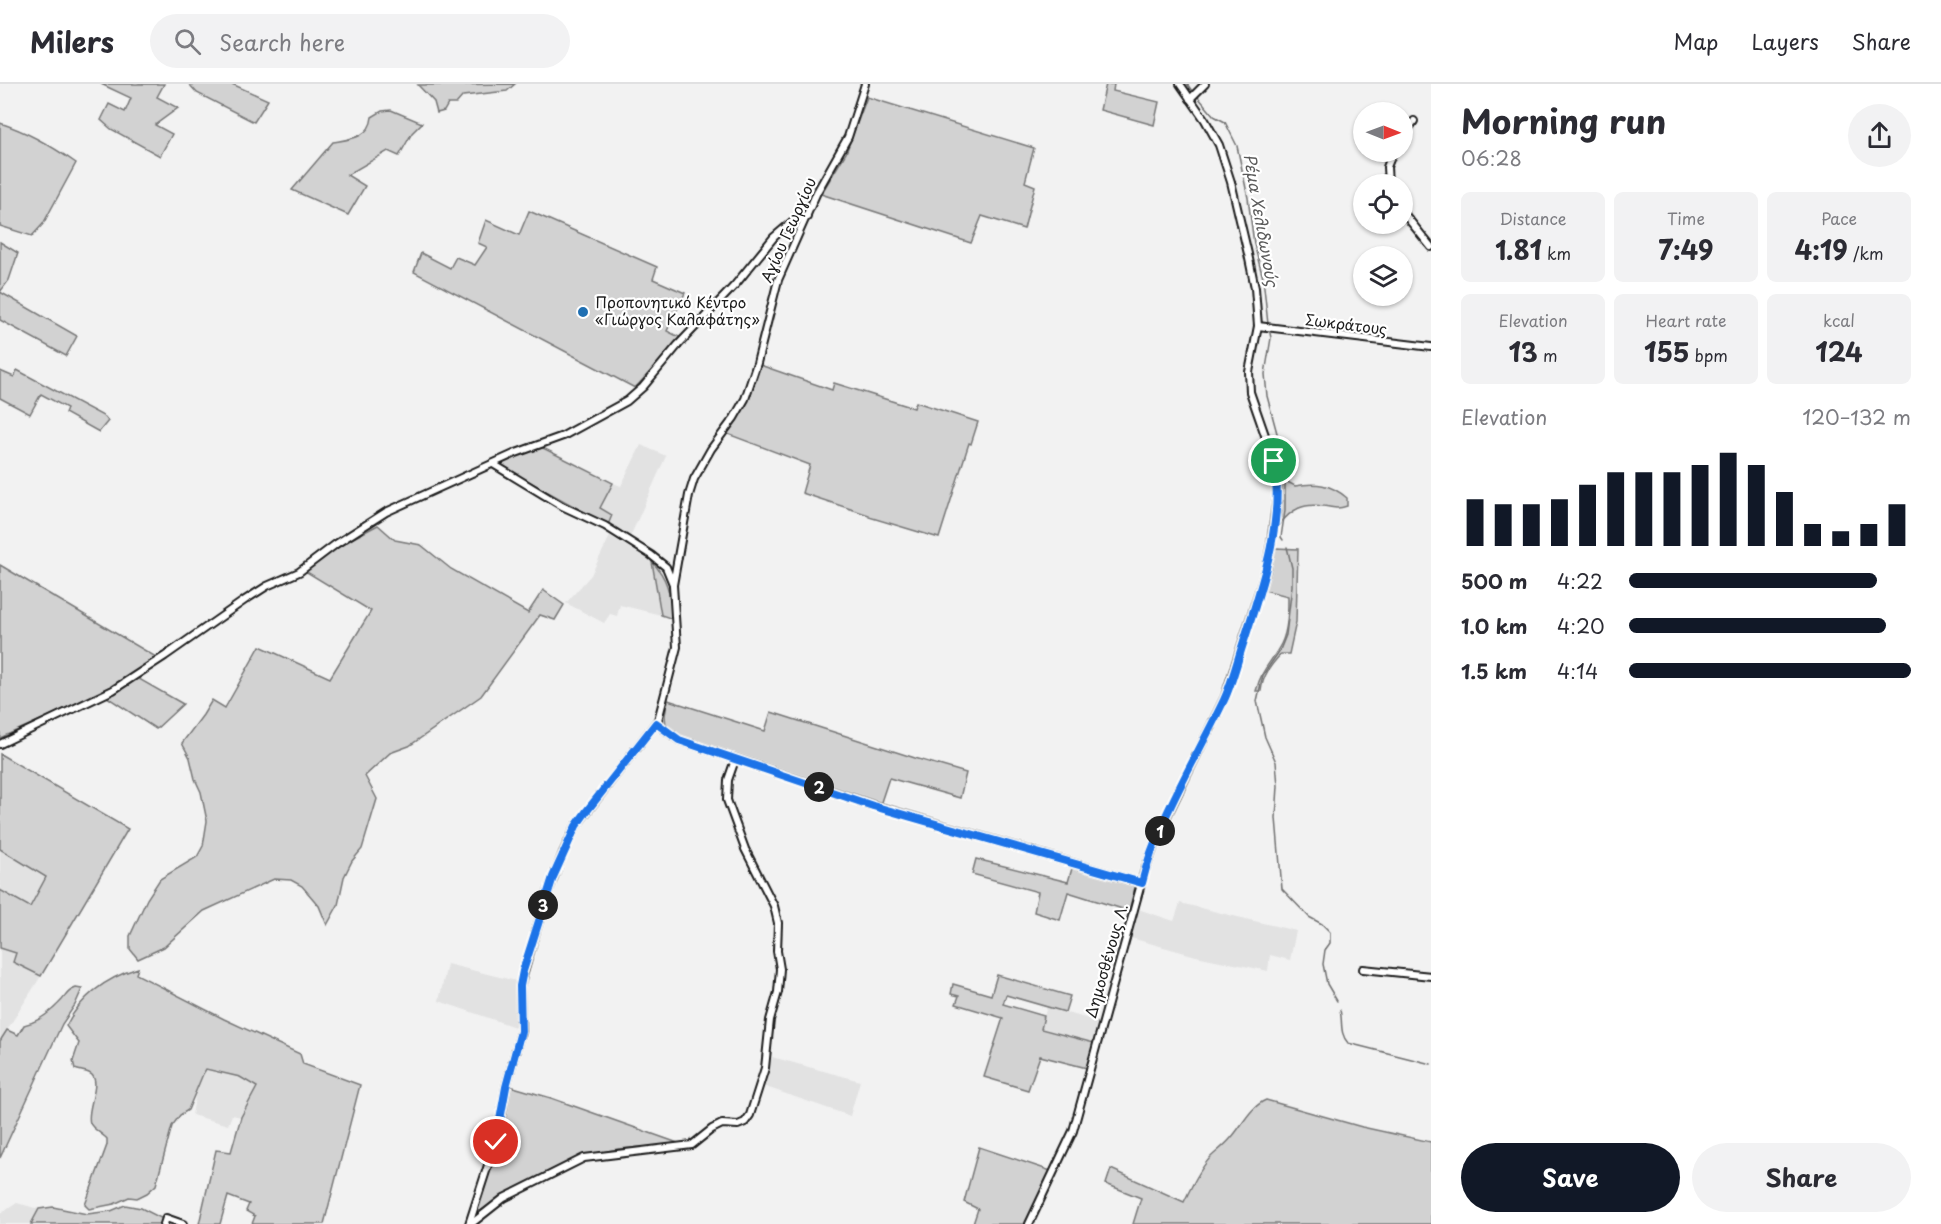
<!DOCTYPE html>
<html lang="en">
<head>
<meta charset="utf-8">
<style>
  :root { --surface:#fff; --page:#f2f2f3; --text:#2b2b33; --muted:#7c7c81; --line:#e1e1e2; --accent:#111827 }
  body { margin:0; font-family:"Playpen Sans",sans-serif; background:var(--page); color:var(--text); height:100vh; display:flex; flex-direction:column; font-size:22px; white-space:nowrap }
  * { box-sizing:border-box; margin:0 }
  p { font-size:20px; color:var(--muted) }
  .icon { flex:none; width:33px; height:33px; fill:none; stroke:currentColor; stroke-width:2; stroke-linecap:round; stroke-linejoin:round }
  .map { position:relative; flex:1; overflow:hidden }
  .drawer { display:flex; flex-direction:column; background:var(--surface); width:510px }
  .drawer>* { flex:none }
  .needle { width:39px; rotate:91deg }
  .buttons { position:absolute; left:1353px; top:18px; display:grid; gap:12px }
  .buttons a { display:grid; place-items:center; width:60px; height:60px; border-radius:50%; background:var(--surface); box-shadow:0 2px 4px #0004; font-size:30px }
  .pin { position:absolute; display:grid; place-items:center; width:51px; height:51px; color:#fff; margin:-26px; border:3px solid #fff; border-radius:50%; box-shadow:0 2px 6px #0007 }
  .km { position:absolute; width:30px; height:30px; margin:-15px; border-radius:50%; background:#222; color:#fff; font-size:16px; line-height:30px; text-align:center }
  .round { display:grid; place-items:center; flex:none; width:63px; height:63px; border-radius:32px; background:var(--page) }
  .summary { display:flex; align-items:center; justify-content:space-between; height:102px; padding:0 30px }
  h1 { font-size:33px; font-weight:700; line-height:45px }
  .stats { display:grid; grid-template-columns:repeat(3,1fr); gap:9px; height:102px; padding:6px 30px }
  .stats div { display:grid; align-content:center; border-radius:9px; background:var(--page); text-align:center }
  .stats b { font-size:26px; font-weight:700 }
  .stats small { font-size:16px; font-weight:400 }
  .stats p { font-size:16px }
  .chart { height:168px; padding:12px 30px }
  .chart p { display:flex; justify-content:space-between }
  .chart svg { width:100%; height:108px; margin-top:6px; stroke:var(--accent); stroke-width:6 }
  .action { display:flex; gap:12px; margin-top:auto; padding:12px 30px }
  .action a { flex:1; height:69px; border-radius:36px; background:var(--accent); color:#fff; font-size:24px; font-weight:700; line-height:69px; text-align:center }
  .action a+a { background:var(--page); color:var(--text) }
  ul { padding:0 30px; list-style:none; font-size:20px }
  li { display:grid; grid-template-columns:96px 72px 1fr; align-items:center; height:45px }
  li i { height:15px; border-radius:8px; background:var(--accent) }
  header { display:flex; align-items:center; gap:36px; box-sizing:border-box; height:84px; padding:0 30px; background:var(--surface); border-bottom:2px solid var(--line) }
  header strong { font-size:28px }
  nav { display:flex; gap:33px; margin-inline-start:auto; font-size:21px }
  .search { width:420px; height:54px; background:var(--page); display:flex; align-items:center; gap:15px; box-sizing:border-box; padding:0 21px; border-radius:33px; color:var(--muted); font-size:22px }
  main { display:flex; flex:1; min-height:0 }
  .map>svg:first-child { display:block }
  .built { fill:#e2e2e2 }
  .green { fill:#d2d2d2; stroke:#777; stroke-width:1.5 }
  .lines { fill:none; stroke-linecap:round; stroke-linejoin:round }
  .stream { stroke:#707070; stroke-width:1.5 }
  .minor-casing { stroke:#1c1c1c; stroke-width:10 }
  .minor { stroke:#fff; stroke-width:6 }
  .route-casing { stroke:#fff; stroke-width:12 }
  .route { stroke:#1a73e8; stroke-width:8 }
  .poi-dot { fill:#1f6fb2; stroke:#fff; stroke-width:2 }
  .labels { text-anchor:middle; stroke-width:4.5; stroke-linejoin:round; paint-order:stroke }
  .street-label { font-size:15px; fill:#1c1c1c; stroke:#fff }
  .poi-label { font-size:15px; fill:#1c1c1c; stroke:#fff; text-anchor:start }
  .water-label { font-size:16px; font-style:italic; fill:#5b5b5b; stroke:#fff }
</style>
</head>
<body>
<header>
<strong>Milers</strong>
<div class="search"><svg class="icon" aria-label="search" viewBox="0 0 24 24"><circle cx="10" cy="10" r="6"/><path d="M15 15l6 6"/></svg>Search here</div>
<nav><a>Map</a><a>Layers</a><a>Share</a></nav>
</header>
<main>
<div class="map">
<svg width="1431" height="1140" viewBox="0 0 1431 1140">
  <rect width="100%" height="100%" fill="#f2f2f2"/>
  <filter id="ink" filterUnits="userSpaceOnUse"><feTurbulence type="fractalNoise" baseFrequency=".0167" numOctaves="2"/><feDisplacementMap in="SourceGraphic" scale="12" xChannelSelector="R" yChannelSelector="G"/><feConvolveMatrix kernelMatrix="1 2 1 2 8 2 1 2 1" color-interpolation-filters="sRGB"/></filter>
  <g filter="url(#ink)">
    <g class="built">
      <path d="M641 361 666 372 630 453 608 441 600 424 613 399 621 402Z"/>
      <path d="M610 452 652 478 661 531 620 521 617 532 610 530 604 539 566 519 591 491Z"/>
      <path d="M0 765 46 792 30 823 0 806Z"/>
      <path d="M1180 819 1296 847 1290 876 1270 871 1268 887 1196 872 1131 854 1138 825 1174 837Z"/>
      <path d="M0 864 16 869 13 878 41 892 0 957Z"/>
      <path d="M447 880 516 897 520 936 518 944 439 917Z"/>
      <path d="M1047 923 1099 938 1094 959 1040 944Z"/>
      <path d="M772 973 860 997 850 1032 763 1002Z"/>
      <path d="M206 985 240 993 257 1002 241 1033 232 1031 228 1041 192 1031 196 1008Z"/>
      <path d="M17 1119 39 1125 31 1140H0V1130Z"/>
    </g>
    <g class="green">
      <path d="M101 0H164L157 13 178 24 155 41 172 50 160 72 111 45 101 36 109 20 125 28 131 14Z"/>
      <path d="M189 0H232L268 16 254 38 197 9Z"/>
      <path d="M515 0 507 7 463 12 456 20H448L444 27 437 29 434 18 418 1Z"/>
      <path d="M1106 0H1114L1113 7 1159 18 1154 41 1100 26Z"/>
      <path d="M867 13 1034 64 1025 98 1035 102 1024 145 982 132 971 159 821 110 846 69Z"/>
      <path d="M391 26 422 39 412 49 399 72 388 67 347 91 365 102 348 131 292 106 333 58C350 55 370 54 372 33L382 27Z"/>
      <path d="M0 39C28 48 52 62 76 79L43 140 32 152 0 142Z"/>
      <path d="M529 127 657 183 653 195 685 209 667 247 681 254 635 304 414 188 421 169 450 184 456 173 475 181 487 163 478 159 486 136 519 151Z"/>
      <path d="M0 158 18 169 9 196 0 208 77 252 66 272 0 236Z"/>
      <path d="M760 281 832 306 834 299 914 324 916 318 978 338 971 360 969 359 939 454 869 433V431L802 409 810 381 725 349 746 318Z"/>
      <path d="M17 286 105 333 108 337 99 348 65 329 67 324 41 310 30 330 0 314V287L14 293Z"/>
      <path d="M541 363 613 399 600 424 612 431 608 441 497 380Z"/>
      <path d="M1282 395 1295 402C1316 398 1331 400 1347 414V422C1335 426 1334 423 1323 422 1303 419 1292 425 1280 440Z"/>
      <path d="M378 441 395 456 421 461 451 485 528 529 543 506 564 521 555 536 540 531 481 612 409 662 390 669 365 692 377 715 362 765 352 777 344 793 338 821 327 841 319 822 302 802 291 796 274 795 204 827 164 863 138 875 130 865V852L147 815 160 795 197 773 203 762 207 737 201 708 195 695 190 674 182 659 203 631 212 616 225 624 260 562 330 594 371 527 305 487 338 462Z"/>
      <path d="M1275 464 1298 465 1296 538 1289 570H1281C1271 581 1263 591 1261 607H1256C1262 584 1271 579 1281 560 1288 546 1288 528 1288 512L1264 506Z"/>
      <path d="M652 478C669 495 670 512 673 535L661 531Z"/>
      <path d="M0 481 161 576 135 591 139 595 183 620 156 645 101 609 0 654Z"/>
      <path d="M668 616 765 647 771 628 915 674 966 689 960 714 889 694 880 721 680 653 666 643 665 631Z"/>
      <path d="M0 670 128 745 41 892 13 878 16 869 0 864V806L30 823 46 793 0 765Z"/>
      <path d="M976 775 1068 798 1073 781 1136 799 1129 827 1068 808 1060 836 1034 828 1038 808 972 790Z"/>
      <path d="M138 884 136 890 224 935 300 970 303 980 360 1001 324 1140H252L255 1132 246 1127 249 1120 228 1112 220 1140H199L216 1066 231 1068 241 1033 257 1003 240 993 206 985 203 990 188 1026 180 1031 172 1042 156 1101 147 1109 137 1114 129 1113 114 1120 89 1125 85 1121 107 1061V1055C103 1050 92 1045 90 1039 85 1026 104 995 89 989 85 987 80 987 75 985L73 977 79 959 66 942C81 912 106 894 138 884Z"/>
      <path d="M997 891 1070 912 1065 928 1006 911 1003 920 1044 932 1041 945 1094 959 1087 984 1040 972 1028 1006 984 993 1003 934 956 920 959 912 951 910 953 900 991 911Z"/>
      <path d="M76 904 82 905 75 921 62 940 0 1074V957L7 946 18 951 24 941C38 938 52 927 62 916 67 910 68 907 76 904Z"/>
      <path d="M510 1002 551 1014 681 1060 618 1065 581 1072 504 1111 473 1132 503 1046Z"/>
      <path d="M1266 1016 1362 1043 1431 1058V1140H1133L1141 1114 1106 1100 1111 1085 1184 1118C1191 1103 1202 1080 1214 1070 1220 1065 1226 1060 1231 1054 1242 1042 1250 1023 1266 1016Z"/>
      <path d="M979 1063 1051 1087 1027 1140H973L978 1125 964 1118Z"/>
      <path d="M125 1121 141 1124 163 1135 161 1140H31L39 1125 53 1123 87 1130 111 1127Z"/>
    </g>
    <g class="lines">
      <g class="stream">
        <path d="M1187 0 1192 7"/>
        <path d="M1198 13 1214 32 1225 38 1237 62 1248 114 1254 160 1263 194 1268 240"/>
        <path d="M1270 249 1271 254 1265 290 1267 312 1278 353 1288 359 1285 374V427L1281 453 1283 456"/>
        <path d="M1287 463 1292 484V502L1286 551 1280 566 1263 591 1257 617 1265 653 1276 678 1278 702 1276 734 1282 805 1309 833 1322 840 1330 848V859L1325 866 1323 880 1327 900 1337 917"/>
        <path d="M1340 926C1343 938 1339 949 1348 959L1431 980"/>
      </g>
      <g class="minor-casing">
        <g id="minor">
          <path d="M1190 15 1205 0"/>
          <path d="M1402 54 1414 37"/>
          <path d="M1388 100 1387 83 1393 68"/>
          <path d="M1402 127 1431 163"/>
          <path d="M1258 242 1431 263"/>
          <path d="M493 380 562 422 605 442 651 471 666 483 673 500"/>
          <path d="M656 639 679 656 873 721 1141 799"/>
          <path d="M0 660 113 606 165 572 245 516 267 502 299 488 336 460 386 428 516 369 563 352 627 317 643 303 678 261 735 201 774 153 794 136 807 133"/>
          <path d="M1363 885 1431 892"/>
          <path d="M164 1140 166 1134 183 1140"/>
          <path d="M469 1140 499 1047 506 1003 521 947 520 902 545 816 563 769 576 742 658 636 677 563 673 501 689 411 694 395 711 365 734 334 745 315 757 279 778 196 817 108 848 53 865 0"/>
          <path d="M471 1140 504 1114 584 1074 692 1061 712 1045 722 1040 738 1041 745 1038 750 1031 765 984 770 936 778 908 780 885 777 867 778 839 774 822 745 765 727 716 728 696 735 676"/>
          <path d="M1029 1140 1073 1047 1144 789 1159 748 1225 613 1266 486 1271 460 1277 414 1278 394 1274 377 1250 308 1249 288 1258 242 1255 204 1248 170 1231 98 1219 61 1205 36 1180 0"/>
        </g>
      </g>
      <use href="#minor" class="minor"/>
    </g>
  </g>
  <g class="lines" filter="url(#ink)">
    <g class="route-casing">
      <path id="route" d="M496 1058 506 1003 521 947 520 902 523 887 553 793 576 742 586 728 656 639 679 656 873 722 1142 799C1156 739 1197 673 1224 616 1232 599 1237 578 1243 560 1261 504 1285 437 1274 377"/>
    </g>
    <use href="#route" class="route"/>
  </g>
  <circle class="poi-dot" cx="583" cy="228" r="6"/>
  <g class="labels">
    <g class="street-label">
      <text transform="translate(789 146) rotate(-66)" y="5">Αγίου Γεωργίου</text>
      <text transform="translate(1346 241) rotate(7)" y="5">Σωκράτους</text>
      <text transform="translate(1107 877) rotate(-74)" y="5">Δημοσθένους Λ.</text>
    </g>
    <g class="poi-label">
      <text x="595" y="224">Προπονητικό Κέντρο<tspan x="595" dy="17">«Γιώργος Καλαφάτης»</tspan></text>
    </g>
    <g class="water-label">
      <text transform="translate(1261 136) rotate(80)" y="6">Ρέμα Χελιδωνούς</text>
    </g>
  </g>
</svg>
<div class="buttons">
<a><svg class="needle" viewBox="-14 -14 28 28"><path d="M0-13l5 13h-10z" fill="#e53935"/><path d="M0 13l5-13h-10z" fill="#7c7c81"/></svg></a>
<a><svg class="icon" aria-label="locate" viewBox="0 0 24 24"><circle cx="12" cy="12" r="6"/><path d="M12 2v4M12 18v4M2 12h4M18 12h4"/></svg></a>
<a><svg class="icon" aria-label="layers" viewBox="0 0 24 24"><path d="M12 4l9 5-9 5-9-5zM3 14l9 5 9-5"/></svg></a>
</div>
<div class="pin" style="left:1274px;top:377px;background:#1e9e55"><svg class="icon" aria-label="arrive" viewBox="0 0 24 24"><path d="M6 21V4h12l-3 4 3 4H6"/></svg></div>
<div class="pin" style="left:496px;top:1058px;background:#d93025"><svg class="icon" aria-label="check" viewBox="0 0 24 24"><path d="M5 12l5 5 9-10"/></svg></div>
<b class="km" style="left:1160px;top:747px">1</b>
<b class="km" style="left:819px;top:703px">2</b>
<b class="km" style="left:543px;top:821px">3</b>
</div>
<section class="drawer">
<div class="summary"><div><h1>Morning run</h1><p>06:28</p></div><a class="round"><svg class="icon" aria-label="share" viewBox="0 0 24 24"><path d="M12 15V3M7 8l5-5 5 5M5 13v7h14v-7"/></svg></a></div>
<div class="stats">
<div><p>Distance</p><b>1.81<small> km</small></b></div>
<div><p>Time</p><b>7:49</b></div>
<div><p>Pace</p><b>4:19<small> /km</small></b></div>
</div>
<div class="stats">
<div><p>Elevation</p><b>13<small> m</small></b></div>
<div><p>Heart rate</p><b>155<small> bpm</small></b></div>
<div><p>kcal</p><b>124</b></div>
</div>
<div class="chart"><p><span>Elevation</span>120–132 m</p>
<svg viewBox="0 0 160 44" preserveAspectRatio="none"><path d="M5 44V25M15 44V27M25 44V27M35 44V25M45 44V19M55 44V14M65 44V14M75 44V14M85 44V11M95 44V6M105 44V11M115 44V22M125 44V35M135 44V38M145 44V35M155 44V27"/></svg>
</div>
<ul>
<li><b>500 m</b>4:22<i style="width:88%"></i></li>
<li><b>1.0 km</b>4:20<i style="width:91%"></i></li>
<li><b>1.5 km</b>4:14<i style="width:100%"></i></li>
</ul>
<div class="action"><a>Save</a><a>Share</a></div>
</section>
</main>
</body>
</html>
